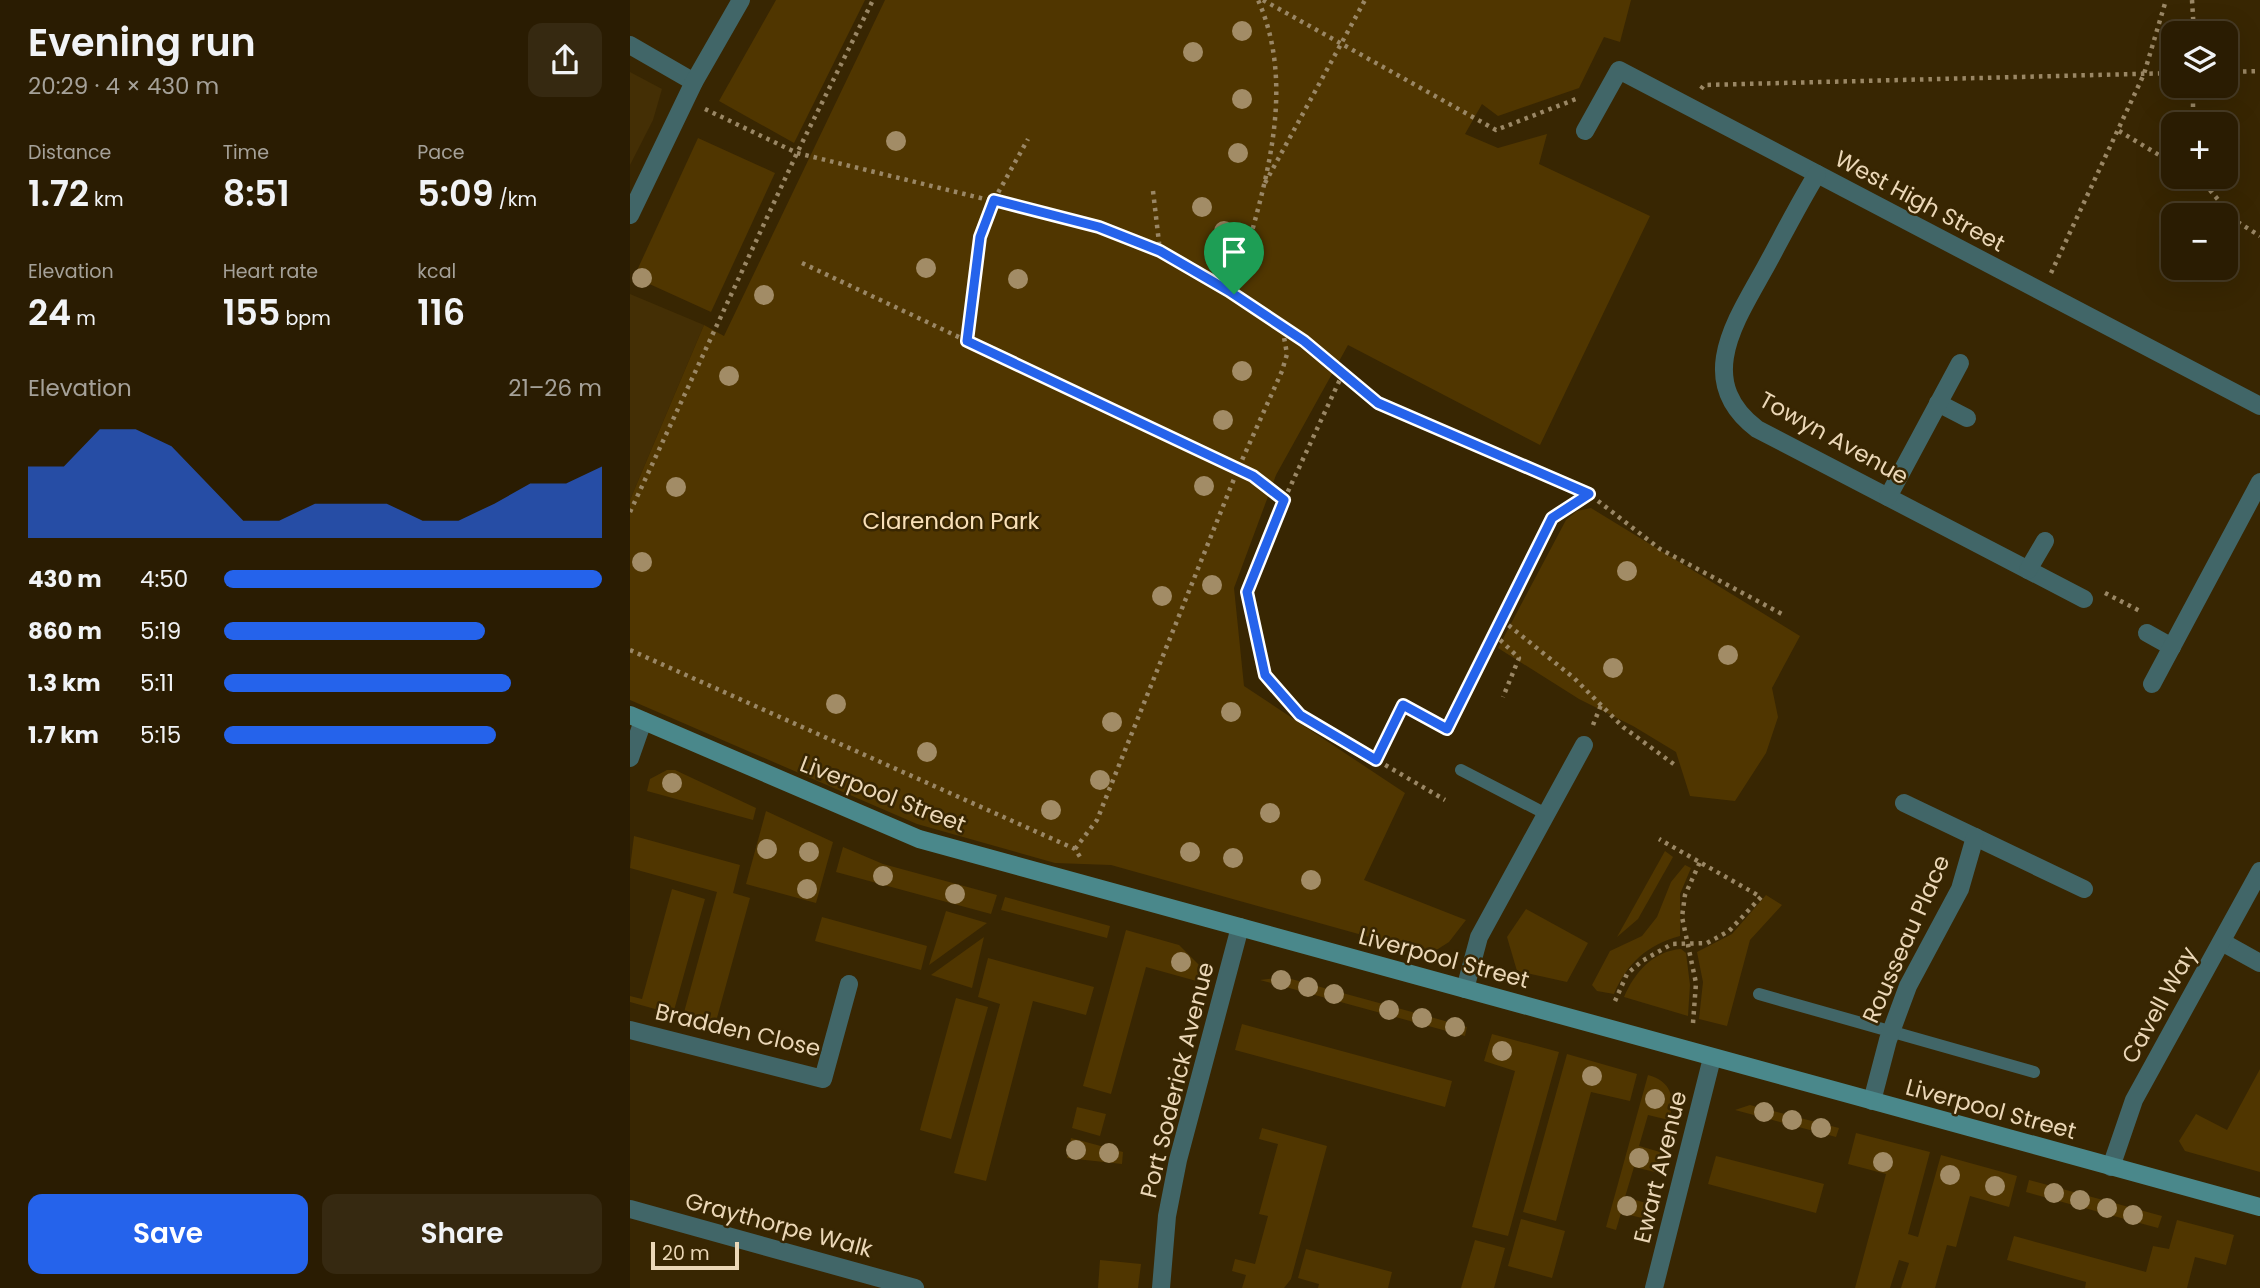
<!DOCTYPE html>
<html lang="en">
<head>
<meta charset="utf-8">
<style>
  :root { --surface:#2a1c02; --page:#362911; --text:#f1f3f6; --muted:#a5a199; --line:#463a24; --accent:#2563eb }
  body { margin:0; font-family:Poppins,sans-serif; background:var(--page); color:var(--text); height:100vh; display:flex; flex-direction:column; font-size:26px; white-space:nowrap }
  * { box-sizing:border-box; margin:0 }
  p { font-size:23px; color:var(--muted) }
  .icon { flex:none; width:38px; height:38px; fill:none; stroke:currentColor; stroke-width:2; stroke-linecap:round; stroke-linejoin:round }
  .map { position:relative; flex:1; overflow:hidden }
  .details { display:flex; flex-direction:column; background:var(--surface); width:630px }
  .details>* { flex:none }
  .tools { position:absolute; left:1531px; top:21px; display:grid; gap:14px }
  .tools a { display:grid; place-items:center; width:77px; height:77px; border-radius:14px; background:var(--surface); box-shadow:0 7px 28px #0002,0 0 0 2px var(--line); font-size:35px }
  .scale { position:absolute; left:21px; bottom:18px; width:88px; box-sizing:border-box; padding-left:7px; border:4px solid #ebd7b7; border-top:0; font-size:19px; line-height:24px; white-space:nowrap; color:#ebd7b7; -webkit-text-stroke:5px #382602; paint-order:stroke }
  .pin { position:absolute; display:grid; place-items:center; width:60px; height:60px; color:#fff; margin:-72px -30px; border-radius:50% 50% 50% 0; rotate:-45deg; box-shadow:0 0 7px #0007 }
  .pin .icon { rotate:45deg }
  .round { display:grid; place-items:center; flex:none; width:74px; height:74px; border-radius:14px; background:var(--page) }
  .headline { display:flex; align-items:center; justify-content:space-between; height:119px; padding:0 28px }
  h1 { font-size:38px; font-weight:600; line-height:52px }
  .stats { display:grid; grid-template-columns:repeat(3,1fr); gap:10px; height:119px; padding:7px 28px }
  .stats div { display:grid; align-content:center }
  .stats b { font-size:35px; font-weight:600 }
  .stats small { font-size:19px; font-weight:400 }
  .stats p { font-size:19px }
  .chart { height:196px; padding:14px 28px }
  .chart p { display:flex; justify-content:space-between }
  .chart svg { width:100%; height:126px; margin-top:7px; fill:var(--accent); opacity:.7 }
  .action { display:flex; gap:14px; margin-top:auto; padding:14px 28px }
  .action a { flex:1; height:80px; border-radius:14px; background:var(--accent); color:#fff; font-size:28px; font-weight:600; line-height:80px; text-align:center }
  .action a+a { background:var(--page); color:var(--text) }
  ul { padding:0 28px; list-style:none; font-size:23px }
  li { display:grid; grid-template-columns:112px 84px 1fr; align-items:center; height:52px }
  li i { height:18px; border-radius:9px; background:var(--accent) }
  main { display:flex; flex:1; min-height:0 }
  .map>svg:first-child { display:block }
  .built { fill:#442f05 }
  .green { fill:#503600 }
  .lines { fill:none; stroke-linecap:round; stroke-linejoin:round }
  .path { stroke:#9a8765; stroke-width:4.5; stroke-dasharray:3.5 5; stroke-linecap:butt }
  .lane { stroke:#416668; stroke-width:12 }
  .street { stroke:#416668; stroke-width:18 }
  .secondary { stroke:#4a888b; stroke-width:18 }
  .tree { fill:#a28c66 }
  .route-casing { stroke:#fff; stroke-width:14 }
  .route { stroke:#2563eb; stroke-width:9 }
  .labels { text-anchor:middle; stroke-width:5; stroke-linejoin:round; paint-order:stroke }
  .street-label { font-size:23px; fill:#ebd7b7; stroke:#382602 }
  .park-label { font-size:23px; fill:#f9e0b8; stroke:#382602 }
</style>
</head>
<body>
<main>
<section class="details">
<div class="headline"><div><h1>Evening run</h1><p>20:29 · 4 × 430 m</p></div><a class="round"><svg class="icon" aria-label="share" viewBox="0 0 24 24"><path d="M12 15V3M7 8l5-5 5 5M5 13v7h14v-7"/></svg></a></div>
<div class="stats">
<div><p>Distance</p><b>1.72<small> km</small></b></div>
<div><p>Time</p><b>8:51</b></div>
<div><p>Pace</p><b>5:09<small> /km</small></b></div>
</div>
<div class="stats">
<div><p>Elevation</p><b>24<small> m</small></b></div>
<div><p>Heart rate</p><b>155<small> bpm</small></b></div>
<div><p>kcal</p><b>116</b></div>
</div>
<div class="chart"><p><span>Elevation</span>21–26 m</p>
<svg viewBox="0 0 160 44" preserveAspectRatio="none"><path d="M0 44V19L10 19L20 6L30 6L40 12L50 25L60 38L70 38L80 32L90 32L100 32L110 38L120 38L130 32L140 25L150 25L160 19V44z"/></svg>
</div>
<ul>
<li><b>430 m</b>4:50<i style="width:100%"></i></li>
<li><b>860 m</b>5:19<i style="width:69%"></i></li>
<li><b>1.3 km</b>5:11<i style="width:76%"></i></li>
<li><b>1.7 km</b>5:15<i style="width:72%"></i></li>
</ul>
<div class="action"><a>Save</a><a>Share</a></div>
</section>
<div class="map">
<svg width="1630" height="1288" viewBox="0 0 1630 1288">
  <rect width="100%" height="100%" fill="#382602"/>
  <g class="built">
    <path d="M0 72 32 89 23 120 0 165Z"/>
    <path d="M0 294 74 325 0 500Z"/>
  </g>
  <g class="green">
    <path d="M146 0H235L164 143 89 101Z"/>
    <path d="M255 0H1001L990 42 974 37 949 88 868 116 852 104 835 134 868 148 917 134 909 164 1020 216 910 445 718 345 646 475 604 588 614 686 775 793 734 880 836 920 819 942 800 954 481 865 425 863 287 824 0 700V500L74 325 94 336Z"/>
    <path d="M68 138 145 173 81 312 4 277Z"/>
    <path d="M961 508 1170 636 1142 688 1148 717 1136 753 1105 801 1060 796 1046 752 1003 726 949 699 868 648 936 520 947 511Z"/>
    <path d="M37 770H45L126 808 123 820 17 791 20 779Z"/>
    <path d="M136 811 203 842 186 903 116 884Z"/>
    <path d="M4 836 110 865 103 893 120 898 85 1025 53 1016 87 892 0 868Z"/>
    <path d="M213 847 253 864 367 895 361 914 206 872Z"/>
    <path d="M1035 851 1043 857 1008 919 987 937Z"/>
    <path d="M1055 865 1061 868 1050 894V936C1017 945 997 963 984 994L967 991 962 985 980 951 1012 936 1027 917 1041 882Z"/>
    <path d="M42 889 75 899 43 1014 0 1002V996L12 999Z"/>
    <path d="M1136 895 1152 905 1120 940 1097 1026 1069 1019 1073 982 1067 952 1102 934Z"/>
    <path d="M375 897 480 926 477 938 371 910Z"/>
    <path d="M896 909 958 943 937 982 887 971 877 937Z"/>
    <path d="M316 911 357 923 299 965Z"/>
    <path d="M192 917 297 946 291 970 185 941Z"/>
    <path d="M496 930 549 945 573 969 570 982 516 967 481 1094 453 1086Z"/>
    <path d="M354 937 342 988 301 975Z"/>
    <path d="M1051 949 1056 953 1060 985 1058 1016 994 997C1004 973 1023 951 1051 949Z"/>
    <path d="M358 958 464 987 456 1015 403 1001 356 1181 324 1173 370 1004 348 997Z"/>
    <path d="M654 977 837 1027 835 1036 630 980Z"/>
    <path d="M326 998 358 1007 321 1139 290 1130Z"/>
    <path d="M612 1024 822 1081 815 1107 605 1050Z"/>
    <path d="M862 1034 929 1052 878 1236 842 1227 885 1071 854 1061Z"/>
    <path d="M937 1054 1007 1074 1000 1101 961 1092 926 1221 893 1212Z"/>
    <path d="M1630 1069V1172L1555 1151 1549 1141 1566 1114 1597 1130Z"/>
    <path d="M1018 1075C1041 1081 1046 1098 1039 1120L1018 1115 1009 1146 1030 1152 1025 1172 1004 1167 995 1197 1016 1203 1012 1218 991 1213 986 1230 976 1227Z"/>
    <path d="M1120 1105 1209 1128 1206 1137 1105 1110Z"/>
    <path d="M447 1107 476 1114 470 1136 442 1128Z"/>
    <path d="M632 1128 697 1146 661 1279 654 1288H612L616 1275 602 1271 605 1259 625 1264 638 1216 629 1214 648 1144 629 1139Z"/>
    <path d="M1226 1133 1300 1152 1278 1234 1288 1237 1311 1155 1387 1176 1379 1207 1340 1196 1326 1247 1317 1245 1305 1288H1271L1279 1263 1269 1260 1260 1288H1225L1256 1174 1218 1164Z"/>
    <path d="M441 1138 493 1152 492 1164 437 1158Z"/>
    <path d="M1086 1156 1194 1184 1186 1213 1078 1184Z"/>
    <path d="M1399 1180 1532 1216 1528 1228 1396 1192Z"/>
    <path d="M891 1219 935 1231 922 1278 878 1266Z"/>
    <path d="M1547 1220 1604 1235 1596 1265 1565 1257 1557 1288H1455L1456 1282 1377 1260 1384 1236 1516 1272 1523 1246 1539 1249Z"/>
    <path d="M845 1240 875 1248 864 1288H831Z"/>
    <path d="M676 1249 762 1272 758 1288H688L689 1284 668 1278Z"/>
    <path d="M470 1260 511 1264 508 1288H468Z"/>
  </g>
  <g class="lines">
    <g class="path">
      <path d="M633 0 866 130 946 99"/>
      <path d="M1562 0 1564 33"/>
      <path d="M1596 72 1630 71"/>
      <path d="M1071 89 1074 85 1544 73"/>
      <path d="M75 109 167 153 469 227 530 251 599 291 674 341 748 403 959 494 1030 549 1152 614"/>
      <path d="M1563 124V86"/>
      <path d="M1489 131 1544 164"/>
      <path d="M1569 177 1606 221 1630 236"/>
      <path d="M635 183 735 0"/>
      <path d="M523 191 530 251"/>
      <path d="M172 263 623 476 654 500"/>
      <path d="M1421 273 1514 74 1536 0"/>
      <path d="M604 294C630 200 670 94 628 0"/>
      <path d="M337 341 350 237 364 200 398 139"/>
      <path d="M713 373 654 500 617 592 635 675 670 715 815 800"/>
      <path d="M0 512 167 153 243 0"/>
      <path d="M1475 593 1510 611"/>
      <path d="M872 620 944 678 993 727 1045 765"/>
      <path d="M864 634 889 658 873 697"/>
      <path d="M0 650 445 849 452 860"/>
      <path d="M963 725 971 705"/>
      <path d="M746 760 773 705 817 729 922 518 958 495"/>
      <path d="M445 849 467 820 608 469 652 371 657 354 652 326"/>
      <path d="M985 1001 997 974 1012 961 1042 944 1077 943 1099 931 1131 897 1029 839"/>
      <path d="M1063 1023 1066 983 1052 917 1055 895 1070 862"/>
    </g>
    <g class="lane">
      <path d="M831 770 918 815"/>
      <path d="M1129 994 1404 1072"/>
    </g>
    <g class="street">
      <path d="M0 45 64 82"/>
      <path d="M955 131 989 70 1630 406"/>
      <path d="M1187 174C1168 205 1152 237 1135 268 1105 322 1064 381 1127 429L1454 599"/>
      <path d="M0 215 64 82 111 0"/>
      <path d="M1308 403 1337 418"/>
      <path d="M1258 497 1330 363"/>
      <path d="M1398 570 1415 541"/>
      <path d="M1517 633 1542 647"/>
      <path d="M1522 684 1630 482"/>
      <path d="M0 758 13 721"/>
      <path d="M1274 803 1454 889"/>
      <path d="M1592 942 1630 963"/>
      <path d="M835 989 849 937 954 745"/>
      <path d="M0 1030 193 1079 219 984"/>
      <path d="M1242 1101 1258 1040 1278 986 1330 889 1345 837"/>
      <path d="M1481 1167 1504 1100 1630 871"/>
      <path d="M0 1209 285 1288"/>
      <path d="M531 1288 537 1216 548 1160 610 927"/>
      <path d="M1024 1288 1082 1058"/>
    </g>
    <path class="secondary" d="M0 715 289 839 1630 1207"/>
  </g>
  <g class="tree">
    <circle cx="612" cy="31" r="10"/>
    <circle cx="563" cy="52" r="10"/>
    <circle cx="612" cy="99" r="10"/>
    <circle cx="266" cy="141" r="10"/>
    <circle cx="608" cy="153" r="10"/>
    <circle cx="572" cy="207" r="10"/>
    <circle cx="594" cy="231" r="10"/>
    <circle cx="296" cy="268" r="10"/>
    <circle cx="12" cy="278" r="10"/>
    <circle cx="388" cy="279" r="10"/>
    <circle cx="134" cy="295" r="10"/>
    <circle cx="612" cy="371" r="10"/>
    <circle cx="99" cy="376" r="10"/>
    <circle cx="593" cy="420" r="10"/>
    <circle cx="574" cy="486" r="10"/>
    <circle cx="46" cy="487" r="10"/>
    <circle cx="12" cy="562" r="10"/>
    <circle cx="997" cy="571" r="10"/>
    <circle cx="582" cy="585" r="10"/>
    <circle cx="532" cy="596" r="10"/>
    <circle cx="1098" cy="655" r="10"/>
    <circle cx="983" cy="668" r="10"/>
    <circle cx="206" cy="704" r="10"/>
    <circle cx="601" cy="712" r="10"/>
    <circle cx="482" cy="722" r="10"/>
    <circle cx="297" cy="752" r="10"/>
    <circle cx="470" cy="780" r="10"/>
    <circle cx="42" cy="783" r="10"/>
    <circle cx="421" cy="810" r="10"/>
    <circle cx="640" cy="813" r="10"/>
    <circle cx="137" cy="849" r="10"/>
    <circle cx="179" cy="852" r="10"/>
    <circle cx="560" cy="852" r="10"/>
    <circle cx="603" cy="858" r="10"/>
    <circle cx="253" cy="876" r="10"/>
    <circle cx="681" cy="880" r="10"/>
    <circle cx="177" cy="889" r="10"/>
    <circle cx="325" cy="894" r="10"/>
    <circle cx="551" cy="962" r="10"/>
    <circle cx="651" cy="980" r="10"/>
    <circle cx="678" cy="987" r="10"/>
    <circle cx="704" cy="994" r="10"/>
    <circle cx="759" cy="1010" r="10"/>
    <circle cx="792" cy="1018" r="10"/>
    <circle cx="825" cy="1027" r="10"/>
    <circle cx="872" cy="1051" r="10"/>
    <circle cx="962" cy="1076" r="10"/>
    <circle cx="1025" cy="1099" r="10"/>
    <circle cx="1134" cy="1112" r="10"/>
    <circle cx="1162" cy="1120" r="10"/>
    <circle cx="1191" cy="1128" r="10"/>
    <circle cx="446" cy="1150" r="10"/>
    <circle cx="479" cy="1153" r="10"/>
    <circle cx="1009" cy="1158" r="10"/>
    <circle cx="1253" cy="1162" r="10"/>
    <circle cx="1320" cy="1175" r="10"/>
    <circle cx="1365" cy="1186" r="10"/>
    <circle cx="1424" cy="1193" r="10"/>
    <circle cx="1450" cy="1200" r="10"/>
    <circle cx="997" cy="1206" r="10"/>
    <circle cx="1477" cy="1208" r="10"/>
    <circle cx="1503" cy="1215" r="10"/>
  </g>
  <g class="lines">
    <g class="route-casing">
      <path id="route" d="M364 200 469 227 530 251 599 291 674 341 748 403 959 494 922 518 817 729 773 705 746 760 670 715 635 675 617 592 654 500 623 476 337 341 350 237Z"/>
    </g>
    <use href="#route" class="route"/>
  </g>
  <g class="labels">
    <g class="street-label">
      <text transform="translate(1290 201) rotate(28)" y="8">West High Street</text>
      <text transform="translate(1204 438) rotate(29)" y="8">Towyn Avenue</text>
      <text transform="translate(253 794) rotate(21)" y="8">Liverpool Street</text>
      <text transform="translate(1276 939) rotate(-66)" y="8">Rousseau Place</text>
      <text transform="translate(814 958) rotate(15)" y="8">Liverpool Street</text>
      <text transform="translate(1529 1005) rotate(-61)" y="8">Cavell Way</text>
      <text transform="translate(108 1030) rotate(13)" y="8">Bradden Close</text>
      <text transform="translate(547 1080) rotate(-76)" y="8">Port Soderick Avenue</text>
      <text transform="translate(1361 1109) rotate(15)" y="8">Liverpool Street</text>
      <text transform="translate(1030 1167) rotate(-76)" y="8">Ewart Avenue</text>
      <text transform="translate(149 1225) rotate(15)" y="8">Graythorpe Walk</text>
    </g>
    <g class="park-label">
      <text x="321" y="529">Clarendon Park</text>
    </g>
  </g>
</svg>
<div class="tools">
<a><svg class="icon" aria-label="layers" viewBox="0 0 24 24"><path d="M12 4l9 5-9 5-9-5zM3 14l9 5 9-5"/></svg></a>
<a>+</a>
<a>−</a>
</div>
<div class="scale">20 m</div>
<div class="pin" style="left:604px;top:294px;background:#1e9e55"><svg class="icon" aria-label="arrive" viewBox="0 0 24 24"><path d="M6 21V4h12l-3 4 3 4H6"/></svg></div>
</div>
</main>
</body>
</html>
